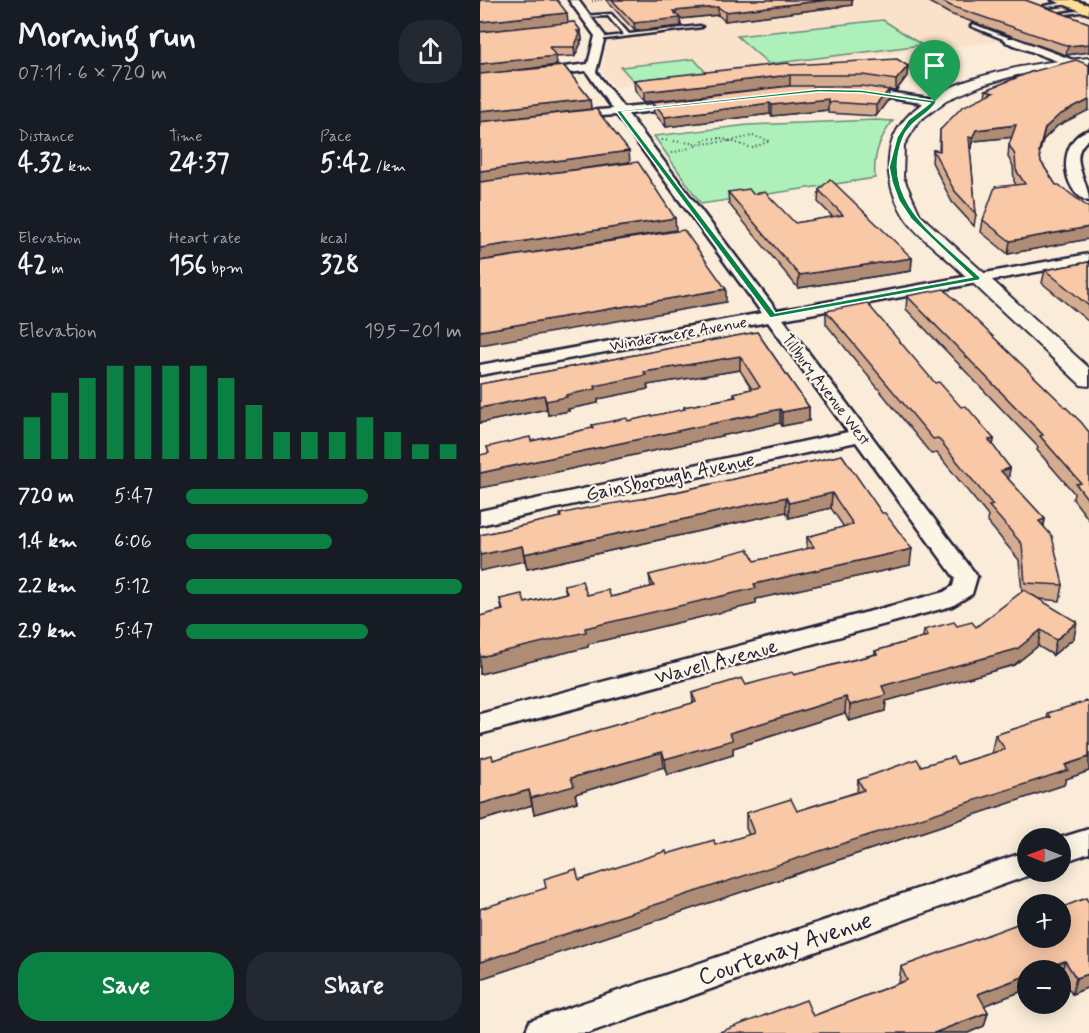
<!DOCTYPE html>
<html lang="en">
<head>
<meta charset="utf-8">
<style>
  :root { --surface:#171b24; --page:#242831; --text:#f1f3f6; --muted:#9ea1a6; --accent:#0b8043 }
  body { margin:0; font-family:Mynerve,sans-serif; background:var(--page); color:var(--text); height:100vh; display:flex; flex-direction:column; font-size:22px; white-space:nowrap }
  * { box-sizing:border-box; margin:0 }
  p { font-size:20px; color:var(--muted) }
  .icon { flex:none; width:33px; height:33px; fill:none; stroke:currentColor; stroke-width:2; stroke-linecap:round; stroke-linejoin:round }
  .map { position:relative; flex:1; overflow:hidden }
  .panel { display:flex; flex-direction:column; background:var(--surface); width:480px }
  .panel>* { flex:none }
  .needle { width:39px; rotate:271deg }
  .controls { position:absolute; left:537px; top:828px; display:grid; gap:12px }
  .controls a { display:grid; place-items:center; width:54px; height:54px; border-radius:50%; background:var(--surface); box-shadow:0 3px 15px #0003; font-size:30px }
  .pin { position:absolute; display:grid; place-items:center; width:51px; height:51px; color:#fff; margin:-62px -26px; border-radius:50% 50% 50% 0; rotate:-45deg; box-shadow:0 0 6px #0007 }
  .pin .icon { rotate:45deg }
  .round { display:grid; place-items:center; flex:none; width:63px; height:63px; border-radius:24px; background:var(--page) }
  .overview { display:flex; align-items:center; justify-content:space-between; height:102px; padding:0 18px }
  h1 { font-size:33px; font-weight:800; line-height:45px }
  .metrics { display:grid; grid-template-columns:repeat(3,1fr); gap:9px; height:102px; padding:6px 18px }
  .metrics div { display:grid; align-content:center }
  .metrics b { font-size:26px; font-weight:800 }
  .metrics small { font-size:16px; font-weight:400 }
  .metrics p { font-size:16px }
  .chart { height:168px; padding:12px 18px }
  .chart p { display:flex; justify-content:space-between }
  .chart svg { width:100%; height:108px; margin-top:6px; stroke:var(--accent); stroke-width:6 }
  .button { display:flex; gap:12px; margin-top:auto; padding:12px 18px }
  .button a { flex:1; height:69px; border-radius:24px; background:var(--accent); color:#fff; font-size:24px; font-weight:800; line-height:69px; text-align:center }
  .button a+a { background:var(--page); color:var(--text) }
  ul { padding:0 18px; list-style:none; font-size:20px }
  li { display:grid; grid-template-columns:96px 72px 1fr; align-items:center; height:45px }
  li i { height:15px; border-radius:8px; background:var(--accent) }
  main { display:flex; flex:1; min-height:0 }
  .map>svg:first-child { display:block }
  .built { fill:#fae1ca }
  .green { fill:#aef0ba; stroke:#68897a; stroke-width:1.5 }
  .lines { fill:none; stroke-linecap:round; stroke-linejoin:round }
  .service-casing { stroke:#22223b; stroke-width:5 }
  .minor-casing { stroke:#22223b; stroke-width:5 }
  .tertiary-casing { stroke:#22223b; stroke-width:4 }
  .primary-casing { stroke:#22223b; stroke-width:5 }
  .path-far1 { stroke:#22223b; stroke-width:1.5; stroke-dasharray:1 2; stroke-linecap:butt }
  .path { stroke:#22223b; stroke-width:2; stroke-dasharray:1 3; stroke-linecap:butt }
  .service { fill:#fcf5e5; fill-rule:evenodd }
  .minor { fill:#fcf5e5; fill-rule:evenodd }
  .tertiary { fill:#fcf5e5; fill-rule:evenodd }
  .primary { fill:#fdde96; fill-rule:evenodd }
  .wall { fill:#d5ac90; stroke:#22223b; stroke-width:1.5 }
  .shaded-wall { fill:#ae8c75; stroke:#22223b; stroke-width:1.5 }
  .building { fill:#f8c8a7; stroke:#22223b; stroke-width:1.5 }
  .route { fill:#0b8043; stroke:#fff; stroke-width:1.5; fill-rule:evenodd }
  .labels { text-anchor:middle; stroke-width:4.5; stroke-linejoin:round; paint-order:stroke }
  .far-street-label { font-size:16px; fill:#22223b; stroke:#fcf5e5 }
  .street-label { font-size:20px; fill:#22223b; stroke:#fcf5e5 }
  .near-street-label { font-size:24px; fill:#22223b; stroke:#fcf5e5 }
</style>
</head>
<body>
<main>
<section class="panel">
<div class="overview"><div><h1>Morning run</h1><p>07:11 · 6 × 720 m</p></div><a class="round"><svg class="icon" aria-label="share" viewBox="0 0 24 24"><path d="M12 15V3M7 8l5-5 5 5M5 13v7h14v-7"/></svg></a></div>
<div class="metrics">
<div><p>Distance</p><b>4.32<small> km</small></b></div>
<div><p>Time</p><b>24:37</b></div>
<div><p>Pace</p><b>5:42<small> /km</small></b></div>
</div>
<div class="metrics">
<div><p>Elevation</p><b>42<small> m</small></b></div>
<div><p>Heart rate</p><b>156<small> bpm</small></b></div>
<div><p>kcal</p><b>328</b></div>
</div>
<div class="chart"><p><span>Elevation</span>195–201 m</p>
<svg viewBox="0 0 160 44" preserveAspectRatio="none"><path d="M5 44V27M15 44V17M25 44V11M35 44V6M45 44V6M55 44V6M65 44V6M75 44V11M85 44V22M95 44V33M105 44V33M115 44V33M125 44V27M135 44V33M145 44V38M155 44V38"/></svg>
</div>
<ul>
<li><b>720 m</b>5:47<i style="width:66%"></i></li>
<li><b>1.4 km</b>6:06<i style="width:53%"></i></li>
<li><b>2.2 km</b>5:12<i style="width:100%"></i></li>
<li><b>2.9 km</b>5:47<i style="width:66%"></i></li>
</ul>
<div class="button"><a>Save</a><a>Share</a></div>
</section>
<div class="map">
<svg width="609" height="1033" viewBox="0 0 609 1033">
  <rect width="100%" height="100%" fill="#fbecd9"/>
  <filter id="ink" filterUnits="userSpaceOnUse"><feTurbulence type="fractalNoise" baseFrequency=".0167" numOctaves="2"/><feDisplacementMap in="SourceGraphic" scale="12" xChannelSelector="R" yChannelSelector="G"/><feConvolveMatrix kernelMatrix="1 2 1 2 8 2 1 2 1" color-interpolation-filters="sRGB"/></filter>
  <g filter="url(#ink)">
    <path class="built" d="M102 0H566L609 14V38L598 33 530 40 133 87 122 70 129 35Z"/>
    <g class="green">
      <path d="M403 20 442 45 289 64 257 36Z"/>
      <path d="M214 59 229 76 156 84 141 67Z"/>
      <path d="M396 120 413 121C399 138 393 156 395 178L221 204 174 136 268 125Z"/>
    </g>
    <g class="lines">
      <g class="service-casing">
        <g id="service">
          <path d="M588 2 590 4 566 7 564 6Z"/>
          <path d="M609 9 608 11 579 15 577 14Z"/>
          <path d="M131 14 149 34 220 26 222 27 117 40 119 38 144 35 128 16 105 17 103 16Z"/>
          <path d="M493 24 532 39V40L528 41 491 26Z"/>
        </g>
      </g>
      <g class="minor-casing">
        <g id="minor">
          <path d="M89 0H98L125 36 116 72 143 107 202 102 208 105 202 108 148 114 297 311 609 254V262L303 319 494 572 497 577 492 594 472 606 0 734V714L464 592 473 586 475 578 376 442 0 525V511L368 432 288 322 0 375V365L282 313 137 115 89 118 87 116 93 112 132 109 106 71 60 76 55 73 60 70 108 64 115 36Z"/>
          <path d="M526 38H534L609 66V73L526 42Z"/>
          <path d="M379 88 455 99 461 102 455 105 375 93 373 91Z"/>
          <path d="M609 130V139C585 156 609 180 609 201 581 194 576 139 609 130Z"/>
          <path d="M609 829V853L580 863V838Z"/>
          <path d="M548 851V872H558L108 1033H45L50 1021 62 1017Z"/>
        </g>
      </g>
      <g class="tertiary-casing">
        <path id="tertiary" d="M609 58V66L537 75 502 85 467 100 439 121 424 145 423 177 440 215 609 368V386L601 385C560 346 519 308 478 269 462 253 438 237 426 219 414 201 407 179 409 159 413 80 549 63 609 58Z"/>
      </g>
      <g class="primary-casing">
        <path id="primary" d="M572 0H593L609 5V14Z"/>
      </g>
      <path class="path-far1" d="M112 1 123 0"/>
      <g class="path">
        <path d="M273 136 290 141 272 148 250 141Z"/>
        <path d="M241 138 250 141 220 144 224 139Z"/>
        <path d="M182 140 220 144"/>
        <path d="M192 153 219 145"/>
      </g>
      <use href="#service" class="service"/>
      <use href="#minor" class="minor"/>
      <use href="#tertiary" class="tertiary"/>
      <use href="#primary" class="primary"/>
    </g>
    <g class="wall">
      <path d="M126 0H372V5L245 21 238 15 200 19 201 26 155 31Z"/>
      <path d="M445 0H545L609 23V53V52L586 55 470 14Z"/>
      <path d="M94 22 101 31 102 40H100L101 43 95 56 76 57 77 65 32 71 84 66 110 99 111 109 0 122V32Z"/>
      <path d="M311 65 428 66 427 76 416 91 409 90 408 100 396 116 348 113V110L292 116 290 114 186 127 174 113 173 102 310 86 164 102 155 91 154 80Z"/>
      <path d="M551 72 577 126 563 140 559 154 561 162 576 185 609 208V239L528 254 501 232 503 220 536 185 534 181 533 166 528 157 529 145 532 137 494 141 490 149 496 214 494 226 472 202 452 162 453 150 459 151 460 130 505 96 506 90Z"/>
      <path d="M339 190 432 258 431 271 318 288 249 204 248 192 273 194 315 223 353 217 338 202Z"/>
      <path d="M609 262V322L562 283 565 270Z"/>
      <path d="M427 296 609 432V520L593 499 594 493 557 450 558 447 426 309Z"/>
      <path d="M346 311 455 383 514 439 513 446 530 468 528 479 565 519 564 526 583 585 580 601 559 599 594 638 573 655 558 646 534 665 406 701 405 711 369 721 365 713 253 748V755L187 775 184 767 95 794 97 802 54 814 52 805 0 821V758L13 760 213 703 212 693 266 685 314 675 395 654V651L443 637 444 630 477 626 496 627 542 592 539 560 507 521 508 516 457 453 451 454 346 324Z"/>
      <path d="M277 332 329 407V421L302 426 300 423 31 482 9 453 7 447 51 441 113 428 112 425 148 421 204 410V407L254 397V393L272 389 260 370 167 385 168 389 118 399V403L88 409 89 411 68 415 67 409 0 423V384Z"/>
      <path d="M362 455 430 565 276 599V604L108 644V647L0 674V616L22 610 20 599 45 603 86 593 84 585 107 595 131 597 171 587 169 575 275 561 327 549V537L364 527 351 508 309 518 306 512 47 569 45 561 0 535Z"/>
      <path d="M609 703V771L586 779 584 785 0 979V909L187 854 235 845 269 835 266 828V813L317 811 377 792 378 780 441 766 477 764 513 753 512 751 515 735 567 719 568 713Z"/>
      <path d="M609 903V987L592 994 580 976V970H548V989L504 1005 508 1012 504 1026 488 1033H237L333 1016 419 983 421 967Z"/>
    </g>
    <g class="shaded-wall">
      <path d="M348 0H372V5L245 21V12Z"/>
      <path d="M238 7V15L200 19 201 26 155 31 154 23 193 11Z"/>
      <path d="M87 13 88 23 0 32V22Z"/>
      <path d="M97 31H101L102 40H100L101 43 95 56 94 47Z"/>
      <path d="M609 44V52L586 55 588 46Z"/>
      <path d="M76 56 77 65 0 75V64Z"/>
      <path d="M428 66 427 76 416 91V80Z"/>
      <path d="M310 75V86L164 102V92Z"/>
      <path d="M409 90 408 100 396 116V105Z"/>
      <path d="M110 99 111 109 0 122V111Z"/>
      <path d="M348 99V110L292 116V105Z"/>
      <path d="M609 100V110L577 126 563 140 557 162 559 151 565 128 579 115Z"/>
      <path d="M290 103V114L186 127 185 117Z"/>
      <path d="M536 125 535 137 494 141 491 149 492 138 496 130Z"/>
      <path d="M149 151 150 162 0 183V171Z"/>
      <path d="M195 218 196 230 0 261V248Z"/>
      <path d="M609 227V239L528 254 530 241Z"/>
      <path d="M432 258 431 271 318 288 319 275Z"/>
      <path d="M246 289V302L0 345V331Z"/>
      <path d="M260 356V370L167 385 168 389 118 399V403L88 409 89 411 68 415 66 401 115 386 164 372Z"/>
      <path d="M64 395 67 409 0 423V408Z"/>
      <path d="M329 407V421L302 426V412Z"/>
      <path d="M300 409V423L31 482 0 488V473Z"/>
      <path d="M514 439 512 454 509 440Z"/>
      <path d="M530 468 528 483 521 471Z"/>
      <path d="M352 493 351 508 309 518V503Z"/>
      <path d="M306 497V512L47 569 44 554Z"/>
      <path d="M565 519 562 534 559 521Z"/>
      <path d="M42 546 45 561 0 571V555Z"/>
      <path d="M432 549 430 565 276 599V604L108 644V647L0 674V657L105 628 274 584Z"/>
      <path d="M597 622 594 638 573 655 576 640Z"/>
      <path d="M561 630 558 646 534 665 406 701 405 711 369 721 370 705 402 686Z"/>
      <path d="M366 697 365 713 253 748V755L187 775 185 759 250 733Z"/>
      <path d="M182 752 184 767 95 794 97 802 54 814 51 798 91 778Z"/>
      <path d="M609 757V771L586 779 584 785 0 979V962Z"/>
      <path d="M49 790 52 805 0 821V804Z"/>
      <path d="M585 961 580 976V970H560Z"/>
      <path d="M609 974V987L592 994 596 978Z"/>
      <path d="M548 975V989L495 1009 498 994Z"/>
      <path d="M508 1012 504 1026 488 1033H454Z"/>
    </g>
    <g class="building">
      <path d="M0 0H77L87 13 0 22Z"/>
      <path d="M132 0H348L245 12 238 7 193 11 200 18 154 23Z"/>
      <path d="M460 0H545L609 23V44L588 46 471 6Z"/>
      <path d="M94 22 101 31H97L100 34 94 47H69L76 56 0 64V32Z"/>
      <path d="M417 59 428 66 416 80 383 75H310L164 92 154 80 308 63 311 65Z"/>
      <path d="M596 60 609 65V100L579 115 565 128 559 151 561 162 576 185H579L609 208V227L530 241 503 220 515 187 545 184 536 170 535 155 529 145 536 125 496 130 492 138 489 137 496 214 474 190 453 150 460 151V130L482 107 514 92 506 90 551 72Z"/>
      <path d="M84 66 110 99 0 111V74Z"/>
      <path d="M310 86H382L409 90 396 105 348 102V99L292 105 290 103 185 117 173 102Z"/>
      <path d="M116 109 149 151 0 171V122Z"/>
      <path d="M158 162 195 218 0 248V182Z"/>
      <path d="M350 179 432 258 319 275 248 192 269 189 273 194 285 192 315 223 363 215 339 190Z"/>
      <path d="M204 230 246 289 0 331V261Z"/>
      <path d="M609 262V306L565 270Z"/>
      <path d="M464 289 601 422 609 432V501L596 484 601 483 560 436 563 435 427 296Z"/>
      <path d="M387 303 455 383 459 382 481 407 486 406 514 439 509 440 530 468 521 471 565 519 559 521 572 536 583 585 545 583 542 544 509 506 513 505 458 438 453 439 346 311Z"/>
      <path d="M277 332 329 407 302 412 300 409 0 473V455L9 453 7 447 50 437 51 441 113 428 112 425 147 418 148 421 205 409 204 407 256 397 254 393 280 387 260 356 164 372 166 375 115 386 116 389 86 395 87 397 66 401 64 395 0 408V384Z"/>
      <path d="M362 455 402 513H405L432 549 274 584 276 588 105 628 106 632 0 657V616L23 610 20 599 42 594 45 603 87 593 84 585 102 581 107 595 128 590 131 597 174 586 169 575 268 549 275 561 334 547 327 537 373 524 352 493 309 503 306 497 44 554 42 546 0 555V535L81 517 80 514 107 508 178 496Z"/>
      <path d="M544 590 597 622 576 640 561 630 537 649 402 686 406 695 370 705 366 697 250 733 253 740 185 759 182 752 91 778 94 786 51 798 49 790 0 804V758L12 755 13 760 216 702 212 693 262 678 266 685 312 672 314 675 397 654 395 651 448 636 444 630 474 622 477 626 492 622 496 627Z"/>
      <path d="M607 701 609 703V757L585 765 588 770 0 962V909L66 888 64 879 96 869 99 880 186 851 187 854 234 840 235 845 274 833 266 813 311 799 317 811 384 790 378 780 437 759 441 766 473 757 477 764 525 749 515 735 571 717 568 713Z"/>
      <path d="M606 898 609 903V974L596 978 585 961 560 970H548V975L498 994 508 1012 454 1033H237L326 1000 333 1016 427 980 421 967 548 920V938H580V908Z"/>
    </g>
  </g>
  <path class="route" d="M339 89 382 90 457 101C450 115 429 121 423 138 398 201 460 239 500 277V280L290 318 136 111ZM339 92 382 93 450 103 428 120 417 137 409 167 412 182 419 201 431 219 492 277 295 313 142 112Z"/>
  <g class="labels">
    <g class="far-street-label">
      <text transform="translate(198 333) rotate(-10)" y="6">Windermere Avenue</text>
      <text transform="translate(347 389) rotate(53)" y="6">Tillbury Avenue West</text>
    </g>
    <g class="street-label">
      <text transform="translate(190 476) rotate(-12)" y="7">Gainsborough Avenue</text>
      <text transform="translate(236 661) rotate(-15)" y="7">Wavell Avenue</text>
    </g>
    <g class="near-street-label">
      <text transform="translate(305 948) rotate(-19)" y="8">Courtenay Avenue</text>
    </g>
  </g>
</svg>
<div class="controls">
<a><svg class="needle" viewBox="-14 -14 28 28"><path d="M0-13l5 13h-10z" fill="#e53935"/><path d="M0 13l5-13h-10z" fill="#9ea1a6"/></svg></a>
<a>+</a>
<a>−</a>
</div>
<div class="pin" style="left:455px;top:102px;background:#1e9e55"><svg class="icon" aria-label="arrive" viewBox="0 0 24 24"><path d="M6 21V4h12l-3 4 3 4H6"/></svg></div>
</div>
</main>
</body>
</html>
